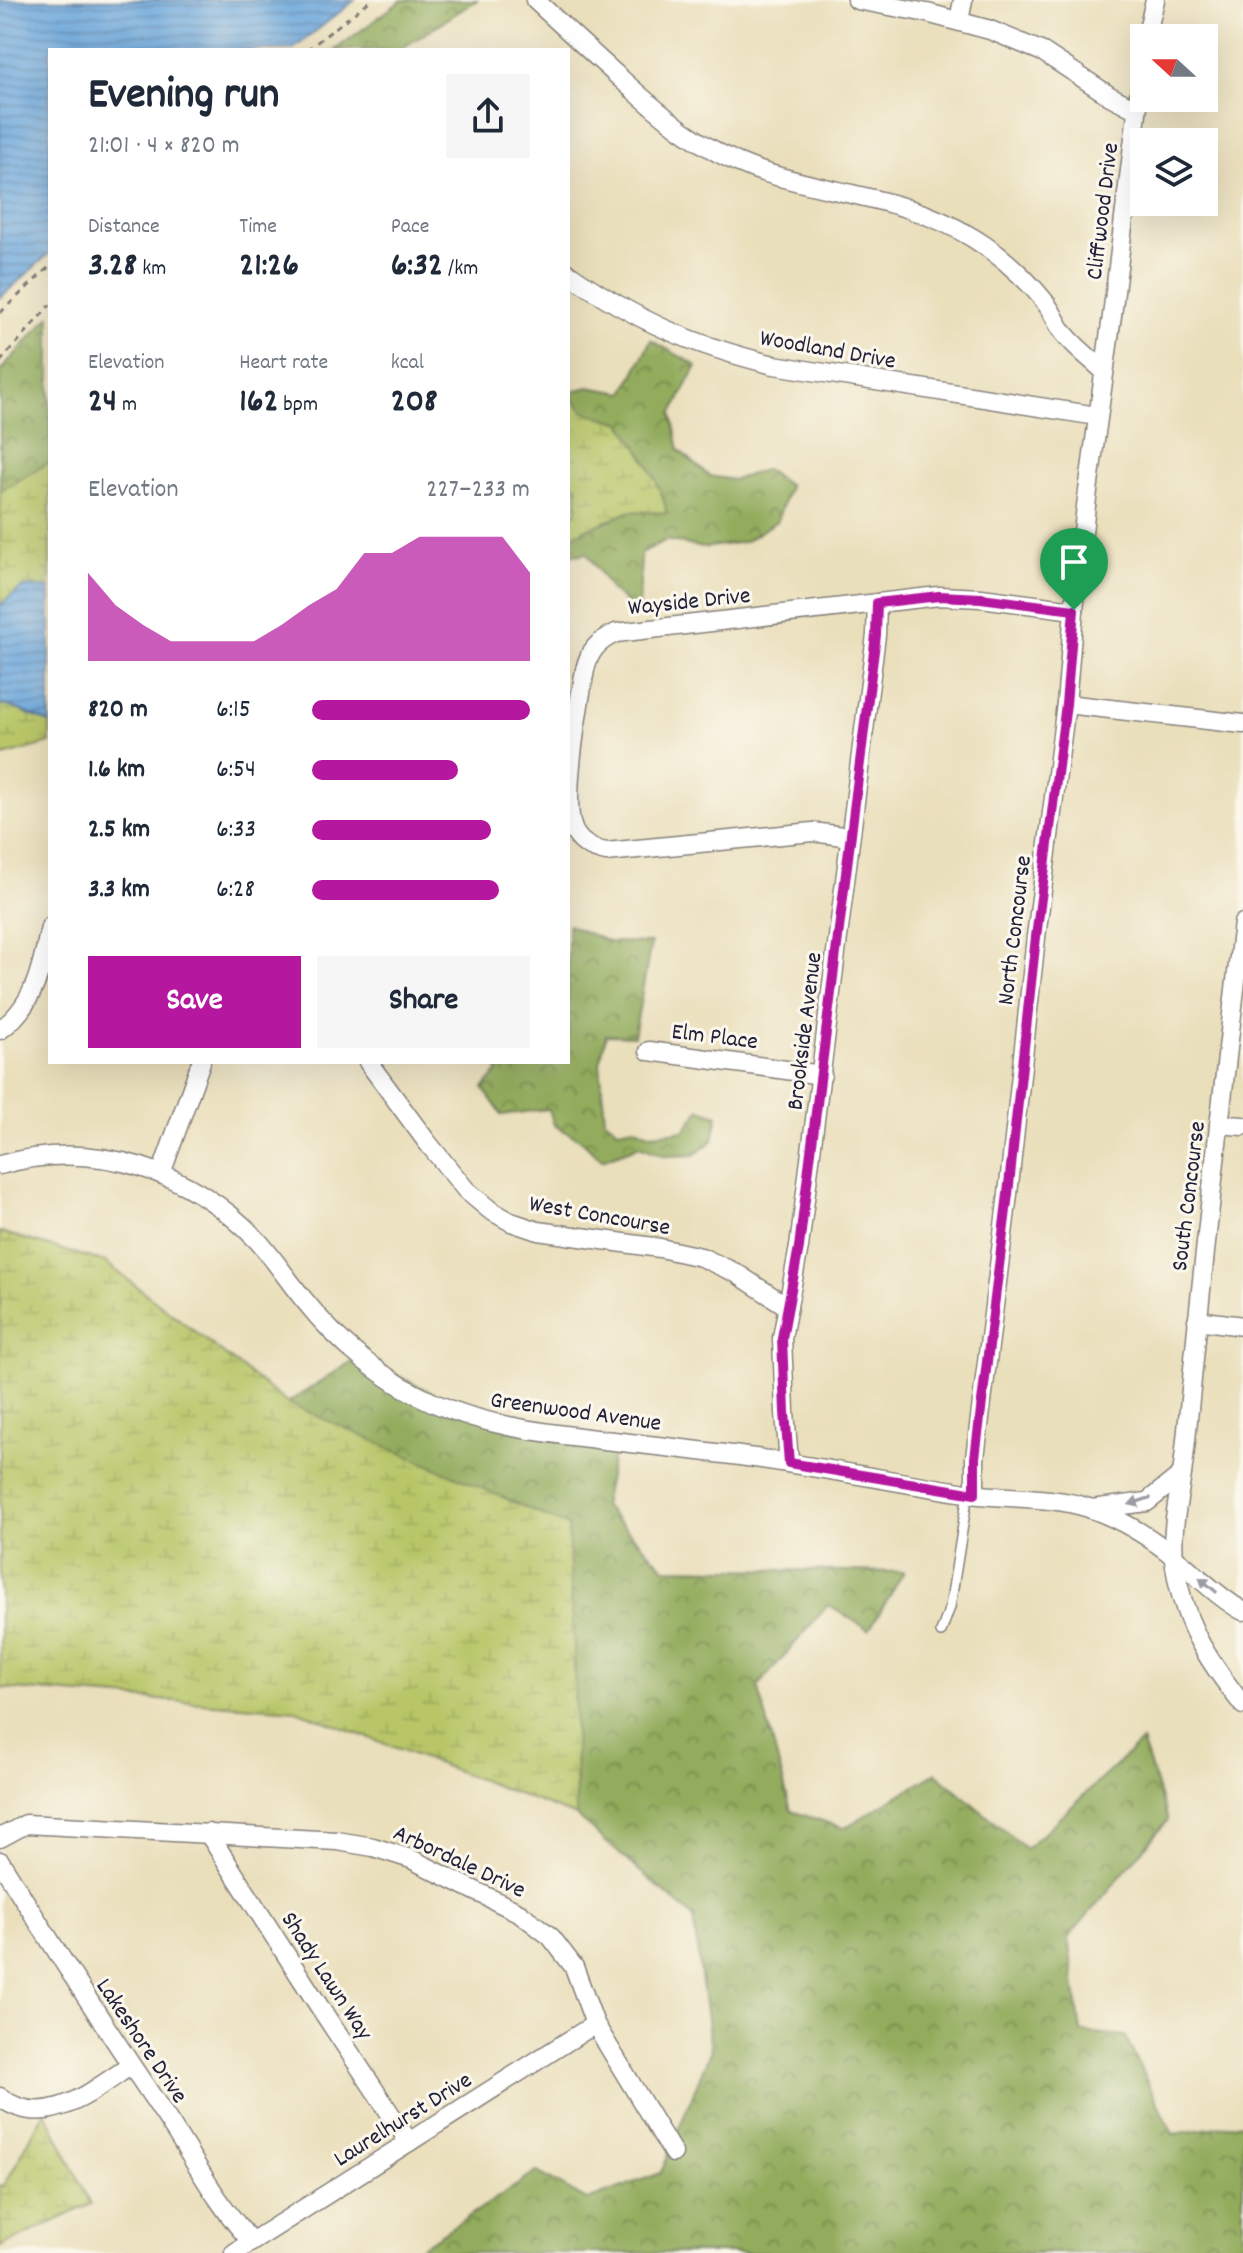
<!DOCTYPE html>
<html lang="en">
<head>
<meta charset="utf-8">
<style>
  :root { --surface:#fff; --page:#f6f6f7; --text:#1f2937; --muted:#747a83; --accent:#b5179e }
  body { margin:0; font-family:Dekko,sans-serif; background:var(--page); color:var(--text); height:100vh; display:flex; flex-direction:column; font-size:30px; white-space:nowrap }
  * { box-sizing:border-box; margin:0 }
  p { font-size:26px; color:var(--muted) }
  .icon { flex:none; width:44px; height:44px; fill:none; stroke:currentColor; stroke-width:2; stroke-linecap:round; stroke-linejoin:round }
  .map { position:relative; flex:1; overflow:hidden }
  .side { position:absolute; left:48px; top:48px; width:522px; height:1016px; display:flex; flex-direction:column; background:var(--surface); border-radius:0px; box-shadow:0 8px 32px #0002 }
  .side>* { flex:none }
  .needle { width:52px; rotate:291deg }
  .buttons { position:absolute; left:1130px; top:24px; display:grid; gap:16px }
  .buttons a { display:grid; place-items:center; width:88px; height:88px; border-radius:0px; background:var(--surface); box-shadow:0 8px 32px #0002; font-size:40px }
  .pin { position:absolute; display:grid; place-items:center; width:68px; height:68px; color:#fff; margin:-82px -34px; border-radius:50% 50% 50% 0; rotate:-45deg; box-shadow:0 0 8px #0007 }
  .pin .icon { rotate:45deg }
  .round { display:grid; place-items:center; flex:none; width:84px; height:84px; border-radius:0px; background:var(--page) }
  .overview { display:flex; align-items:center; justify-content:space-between; height:136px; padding:0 40px }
  h1 { font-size:44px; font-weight:700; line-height:60px }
  .figures { display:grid; grid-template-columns:repeat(3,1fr); gap:12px; height:136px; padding:8px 40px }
  .figures div { display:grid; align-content:center }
  .figures b { font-size:34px; font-weight:700 }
  .figures small { font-size:22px; font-weight:400 }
  .figures p { font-size:22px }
  .chart { height:224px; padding:16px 40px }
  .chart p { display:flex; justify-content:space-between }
  .chart svg { width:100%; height:144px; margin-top:8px; fill:var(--accent); opacity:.7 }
  .primary-button { display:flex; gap:16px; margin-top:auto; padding:16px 40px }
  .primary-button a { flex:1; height:92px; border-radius:0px; background:var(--accent); color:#fff; font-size:32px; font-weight:700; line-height:92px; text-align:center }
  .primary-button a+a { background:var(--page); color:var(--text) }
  ul { padding:0 40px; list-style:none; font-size:26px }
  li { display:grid; grid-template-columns:128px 96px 1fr; align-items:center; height:60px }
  li i { height:20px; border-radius:10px; background:var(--accent) }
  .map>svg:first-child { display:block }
  .forest { fill:url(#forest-crowns); stroke:#5a664c; stroke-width:2 }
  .wetland { fill:url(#wetland-marsh); stroke:#6d7452; stroke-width:2 }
  .water { fill:url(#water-rules); stroke:#46648b; stroke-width:2 }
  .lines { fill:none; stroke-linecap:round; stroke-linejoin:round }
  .lane-casing { stroke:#86807b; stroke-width:12 }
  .street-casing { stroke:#86807b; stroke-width:21 }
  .path { stroke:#86807b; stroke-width:3; stroke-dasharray:6 6; stroke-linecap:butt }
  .lane { stroke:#fff; stroke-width:9 }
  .street { stroke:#fff; stroke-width:18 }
  .oneway { fill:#9c9ca7 }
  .route-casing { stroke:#fff; stroke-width:16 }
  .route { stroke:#b5179e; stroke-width:10 }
  .labels { text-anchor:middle; stroke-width:6; stroke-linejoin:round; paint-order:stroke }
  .street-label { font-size:24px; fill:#22223b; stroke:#fbf7ec }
</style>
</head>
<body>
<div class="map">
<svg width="1243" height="2253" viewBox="0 0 1243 2253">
  <defs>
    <pattern id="forest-crowns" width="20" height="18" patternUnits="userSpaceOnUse" patternTransform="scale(2)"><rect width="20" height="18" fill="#92ab5c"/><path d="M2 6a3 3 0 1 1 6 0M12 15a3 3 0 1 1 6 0" fill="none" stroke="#778b4d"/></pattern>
    <pattern id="wetland-marsh" width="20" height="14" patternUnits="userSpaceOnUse" patternTransform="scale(2)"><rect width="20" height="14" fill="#b8c668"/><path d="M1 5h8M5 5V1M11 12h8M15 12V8" fill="none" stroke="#9eaa5b"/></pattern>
    <pattern id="water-rules" width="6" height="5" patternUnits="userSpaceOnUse" patternTransform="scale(2)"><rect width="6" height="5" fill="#6ba6db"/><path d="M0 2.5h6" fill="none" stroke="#5887b3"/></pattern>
  </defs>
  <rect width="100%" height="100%" fill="#fbf7ec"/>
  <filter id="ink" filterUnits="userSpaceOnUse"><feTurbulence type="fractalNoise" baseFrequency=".0125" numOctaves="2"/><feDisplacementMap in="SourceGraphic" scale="16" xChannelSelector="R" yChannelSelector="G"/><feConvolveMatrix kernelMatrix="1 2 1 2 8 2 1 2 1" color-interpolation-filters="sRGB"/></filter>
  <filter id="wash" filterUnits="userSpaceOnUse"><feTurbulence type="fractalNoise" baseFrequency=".006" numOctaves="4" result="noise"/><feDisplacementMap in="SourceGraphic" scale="32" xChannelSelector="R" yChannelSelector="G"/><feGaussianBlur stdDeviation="1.8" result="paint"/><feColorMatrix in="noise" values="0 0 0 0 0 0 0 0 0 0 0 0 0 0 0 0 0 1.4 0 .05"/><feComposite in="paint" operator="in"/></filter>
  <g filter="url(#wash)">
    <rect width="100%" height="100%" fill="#eadfbb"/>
    <g class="forest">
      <path d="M402 0H477L399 50H335Z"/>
      <path d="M50 316V462L0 491V371Z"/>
      <path d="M651 340 697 366 672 414 679 450 709 476 734 480 766 469 789 486 777 521 744 542 703 548 666 540 641 553 639 613 611 590 587 553 568 556V537L631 511 667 513 622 423 584 412 569 392 588 387 624 393Z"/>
      <path d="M568 925 609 942 651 943 634 1036 606 1035 600 1063 605 1119 618 1130 634 1127 649 1134 684 1131 700 1109 718 1115 713 1141 694 1155 666 1156 639 1146 602 1160 581 1140 554 1125 549 1109 502 1115 483 1088 499 1071 490 1062H568Z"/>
      <path d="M359 1357 508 1430 615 1446 603 1506 665 1568 904 1572 869 1630 828 1605 758 1686 791 1811 844 1828 936 1773 1026 1849 1142 1741 1168 1820 1068 1938 1081 2032 1125 2036 1173 2134 1243 2123V2253H412L537 2172 587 2200 661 2173 711 2049 693 1917 576 1816 574 1650 287 1403Z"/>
    </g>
    <g class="wetland">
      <path d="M568 392 584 412 622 423C641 452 659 478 667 513L631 511 568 537V517L577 511V487L571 482 568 456Z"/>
      <path d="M50 462V588L23 587 0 605V491Z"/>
      <path d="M0 705 12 707 50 723V743L0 757Z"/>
      <path d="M0 1232 105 1262 287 1403 568 1526 574 1650 576 1816 296 1710 0 1688Z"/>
      <path d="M45 2111 91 2204 0 2247V2185L4 2186Z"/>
    </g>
    <g class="water">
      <path d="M0 0H355L292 50H50V253L0 298Z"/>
      <path d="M23 587 50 588V723L12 707 0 705V605Z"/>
    </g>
  </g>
  <g filter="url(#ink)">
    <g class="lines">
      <g class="lane-casing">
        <path id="lane" d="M941 1632 950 1607 968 1493"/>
      </g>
      <g class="street-casing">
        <g id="street">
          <path d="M535 0C563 26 591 52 620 78 661 115 701 150 754 169 828 195 904 195 973 238 1001 255 1025 277 1045 302 1053 312 1057 324 1064 333 1075 347 1091 359 1104 371"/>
          <path d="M857 0 927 13 990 30 1043 52 1110 96 1137 110"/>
          <path d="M959 21 963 0"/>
          <path d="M1146 38 1155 0"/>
          <path d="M568 273C637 321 692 345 774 365L1097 416"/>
          <path d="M1066 704 1243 724"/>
          <path d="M850 837 813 832 606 852C593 849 582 845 575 833 560 807 579 703 585 670 589 651 598 641 616 633L939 596 981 598 1074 610"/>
          <path d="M1243 923C1224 1079 1206 1234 1191 1389 1188 1417 1186 1446 1182 1474 1178 1502 1171 1530 1174 1559 1182 1621 1205 1657 1243 1705"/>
          <path d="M0 1030C35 1005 42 967 50 927"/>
          <path d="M649 1051 822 1075"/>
          <path d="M368 1062 427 1142 466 1190 490 1210 511 1222 538 1231 660 1248 701 1257 736 1273 788 1307"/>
          <path d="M1219 1124 1243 1126"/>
          <path d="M0 1165C95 1138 192 1171 258 1241 275 1260 289 1282 305 1301 339 1344 384 1381 434 1403 486 1426 540 1432 596 1439 646 1445 696 1450 747 1457 822 1467 897 1483 972 1494 1011 1499 1052 1496 1089 1508 1121 1519 1152 1538 1178 1560 1199 1577 1219 1598 1243 1611"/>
          <path d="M161 1174 201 1062"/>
          <path d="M1197 1320 1243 1326"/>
          <path d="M789 1463 785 1412 782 1338 799 1247 876 635 877 603"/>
          <path d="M975 1494V1458L1008 1194 1036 937 1066 704 1074 610 1086 506 1112 316 1144 56"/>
          <path d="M1091 1509 1147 1502 1182 1474"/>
          <path d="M208 1833 317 2003 409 2142"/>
          <path d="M0 1838 26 1824 337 1841 373 1847 411 1859 520 1913 551 1937 574 1967 595 2024 673 2153"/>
          <path d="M0 1861C53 1947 108 2031 164 2114 193 2157 216 2203 251 2241"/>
          <path d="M0 2097C45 2132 92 2091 130 2066"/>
          <path d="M234 2253 595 2024"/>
        </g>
      </g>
      <g class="path">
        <path d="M307 50 371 0"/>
        <path d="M0 313 50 266"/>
        <path d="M0 362 50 305"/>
      </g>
      <use href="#lane" class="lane"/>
      <use href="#street" class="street"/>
    </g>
    <defs><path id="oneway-solid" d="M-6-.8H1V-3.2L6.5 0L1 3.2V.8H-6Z" transform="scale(2)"/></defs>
    <g class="oneway">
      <use href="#oneway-solid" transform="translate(1140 1501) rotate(162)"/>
      <use href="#oneway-solid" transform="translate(1208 1585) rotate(-140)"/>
    </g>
  </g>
  <g class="lines" filter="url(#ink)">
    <g class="route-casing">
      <path id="route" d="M939 596 981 598 1074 610 1066 704 1036 937 1008 1194 975 1458V1494L789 1463 785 1412 782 1338 799 1247 876 635 877 603Z"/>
    </g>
    <use href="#route" class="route"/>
  </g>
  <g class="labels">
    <g class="street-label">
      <text transform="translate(1101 211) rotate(-83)" y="8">Cliffwood Drive</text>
      <text transform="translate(828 348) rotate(10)" y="8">Woodland Drive</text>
      <text transform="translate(689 600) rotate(-6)" y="8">Wayside Drive</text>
      <text transform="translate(1013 930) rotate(-83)" y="8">North Concourse</text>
      <text transform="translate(803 1031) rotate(-83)" y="8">Brookside Avenue</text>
      <text transform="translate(715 1035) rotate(7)" y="8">Elm Place</text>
      <text transform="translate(1187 1196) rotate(-83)" y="8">South Concourse</text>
      <text transform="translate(600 1214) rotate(10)" y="8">West Concourse</text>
      <text transform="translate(576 1410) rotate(8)" y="8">Greenwood Avenue</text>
      <text transform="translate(460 1860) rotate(25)" y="8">Arbordale Drive</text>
      <text transform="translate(328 1975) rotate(57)" y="8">Shady Lawn Way</text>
      <text transform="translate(143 2040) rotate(56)" y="8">Lakeshore Drive</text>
      <text transform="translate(402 2118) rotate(-32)" y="8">Laurelhurst Drive</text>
    </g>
  </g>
</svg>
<div class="buttons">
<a><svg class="needle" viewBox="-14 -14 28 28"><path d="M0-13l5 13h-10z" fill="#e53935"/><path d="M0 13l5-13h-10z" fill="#747a83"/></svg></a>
<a><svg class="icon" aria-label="layers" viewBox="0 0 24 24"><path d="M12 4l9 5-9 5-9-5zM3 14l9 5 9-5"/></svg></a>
</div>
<div class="pin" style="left:1074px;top:610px;background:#1e9e55"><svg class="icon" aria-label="arrive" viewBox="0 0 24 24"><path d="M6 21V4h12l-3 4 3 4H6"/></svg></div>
<section class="side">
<div class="overview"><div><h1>Evening run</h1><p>21:01 · 4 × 820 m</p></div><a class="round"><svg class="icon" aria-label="share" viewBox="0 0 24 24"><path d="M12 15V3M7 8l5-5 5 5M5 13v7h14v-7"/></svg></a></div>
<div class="figures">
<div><p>Distance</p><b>3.28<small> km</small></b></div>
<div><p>Time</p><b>21:26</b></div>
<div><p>Pace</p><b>6:32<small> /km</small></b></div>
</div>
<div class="figures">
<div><p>Elevation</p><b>24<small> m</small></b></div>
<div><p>Heart rate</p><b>162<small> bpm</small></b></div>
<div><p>kcal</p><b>208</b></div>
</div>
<div class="chart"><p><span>Elevation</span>227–233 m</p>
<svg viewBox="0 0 160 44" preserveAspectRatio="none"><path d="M0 44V17L10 27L20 33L30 38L40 38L50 38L60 38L70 33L80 27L90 22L100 11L110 11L120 6L130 6L140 6L150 6L160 17V44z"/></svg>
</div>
<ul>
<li><b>820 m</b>6:15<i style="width:100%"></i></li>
<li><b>1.6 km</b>6:54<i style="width:67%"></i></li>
<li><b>2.5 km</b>6:33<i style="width:82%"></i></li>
<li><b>3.3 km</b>6:28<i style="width:86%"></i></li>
</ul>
<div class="primary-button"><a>Save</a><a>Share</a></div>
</section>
</div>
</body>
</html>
